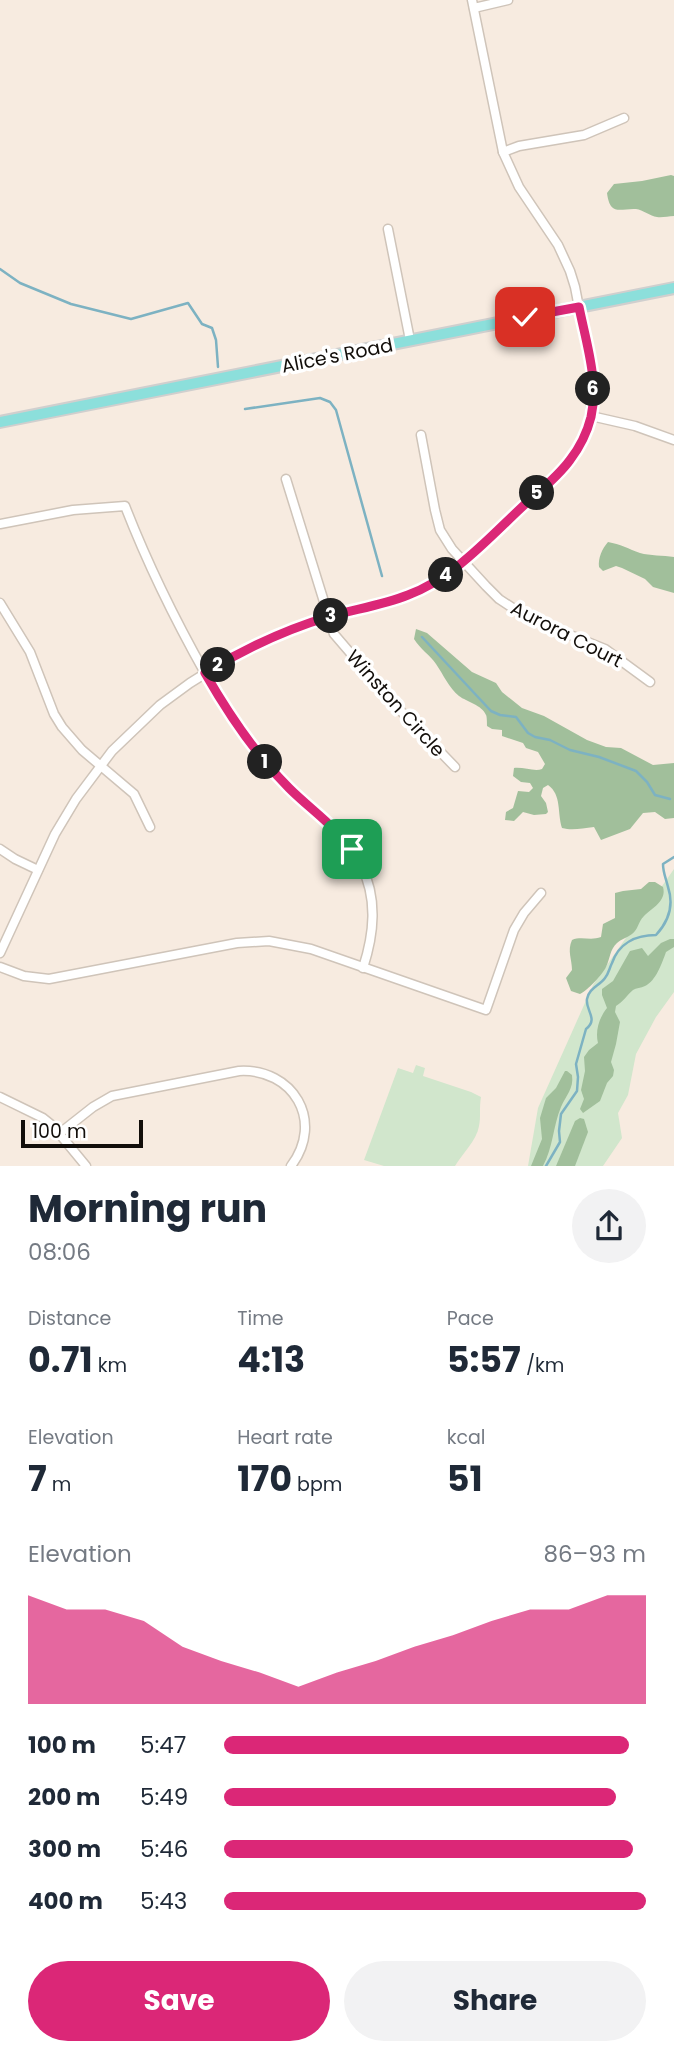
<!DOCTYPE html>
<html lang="en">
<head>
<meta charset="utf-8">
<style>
  :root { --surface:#fff; --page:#f2f2f3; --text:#1f2937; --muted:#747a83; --accent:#db2777 }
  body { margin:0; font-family:Poppins,sans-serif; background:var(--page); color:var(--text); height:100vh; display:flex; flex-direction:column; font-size:26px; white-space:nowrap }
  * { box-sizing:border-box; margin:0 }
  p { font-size:23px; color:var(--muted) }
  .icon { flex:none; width:38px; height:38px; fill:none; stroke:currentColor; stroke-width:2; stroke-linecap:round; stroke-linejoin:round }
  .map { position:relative; height:1166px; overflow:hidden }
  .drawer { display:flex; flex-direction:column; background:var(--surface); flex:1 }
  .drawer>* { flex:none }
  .scale { position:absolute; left:21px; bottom:18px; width:122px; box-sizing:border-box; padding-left:7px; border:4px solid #120e0a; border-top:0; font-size:19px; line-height:24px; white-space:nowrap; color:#120e0a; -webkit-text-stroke:5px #fff; paint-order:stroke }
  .pin { position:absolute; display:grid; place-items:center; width:60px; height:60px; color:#fff; margin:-30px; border-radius:14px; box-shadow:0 4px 10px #0006 }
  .km { position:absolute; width:35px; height:35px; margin:-18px; border-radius:50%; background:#222; color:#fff; font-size:19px; line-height:35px; text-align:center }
  .round { display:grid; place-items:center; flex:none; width:74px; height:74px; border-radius:37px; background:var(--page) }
  .headline { display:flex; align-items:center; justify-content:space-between; height:119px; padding:0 28px }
  h1 { font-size:38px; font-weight:700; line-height:52px }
  .stats { display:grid; grid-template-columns:repeat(3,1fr); gap:10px; height:119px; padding:7px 28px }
  .stats div { display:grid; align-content:center }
  .stats b { font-size:35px; font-weight:700 }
  .stats small { font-size:19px; font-weight:400 }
  .stats p { font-size:19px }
  .chart { height:196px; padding:14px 28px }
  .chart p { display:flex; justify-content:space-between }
  .chart svg { width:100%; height:126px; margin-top:7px; fill:var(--accent); opacity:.7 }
  .cta { display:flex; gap:14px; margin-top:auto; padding:14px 28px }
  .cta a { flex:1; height:80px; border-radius:42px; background:var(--accent); color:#fff; font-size:28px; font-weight:700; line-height:80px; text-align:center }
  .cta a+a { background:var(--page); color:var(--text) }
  ul { padding:0 28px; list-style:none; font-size:23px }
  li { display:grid; grid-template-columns:112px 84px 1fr; align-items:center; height:52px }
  li i { height:18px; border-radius:9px; background:var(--accent) }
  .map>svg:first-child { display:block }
  .green { fill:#d1e6cc }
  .forest { fill:#a1bf9b }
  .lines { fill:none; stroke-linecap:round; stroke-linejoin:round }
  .stream { stroke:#7db2c2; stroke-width:2.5 }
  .minor-casing { stroke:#cfc4b9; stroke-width:11 }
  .major-casing { stroke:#d0cfce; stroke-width:14 }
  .minor { stroke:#fff; stroke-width:8 }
  .major { stroke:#8cdfdb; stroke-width:10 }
  .route-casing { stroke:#fff; stroke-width:14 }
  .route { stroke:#db2777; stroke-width:9 }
  .labels { text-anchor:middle; stroke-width:7; stroke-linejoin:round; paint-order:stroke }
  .street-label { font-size:19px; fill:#120e0a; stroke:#fff }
</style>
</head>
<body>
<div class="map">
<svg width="674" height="1166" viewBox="0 0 674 1166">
  <rect width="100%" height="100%" fill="#f7ebe0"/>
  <g class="green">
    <path d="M674 869V992L656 1017 636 1054 628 1095 618 1113 622 1138 603 1166H528L538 1108 593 985Z"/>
    <path d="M416 1065 425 1068 423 1076 471 1092 481 1097C479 1108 481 1117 479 1126 477 1140 462 1154 455 1166H384L364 1160 398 1068 413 1073Z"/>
  </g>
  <g class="forest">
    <path d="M671 175 674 176V216C668 216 662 218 657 217 650 216 643 210 636 209 621 208 610 217 607 193L614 184 642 181Z"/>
    <path d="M608 542C620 544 629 549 640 553 650 556 663 555 674 557V593L653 587 645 579 622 568 616 566 603 571 599 567C598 558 602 549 608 542Z"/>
    <path d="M416 629 427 633 472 672 496 683 502 692 522 708 544 716 587 740 606 747 621 748 653 765 674 763V818L665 819 655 812 643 813 630 829 601 840 594 827C582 828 573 831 562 828 557 813 562 795 548 785L543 788 541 796 546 803 548 812 546 814 534 815 523 812 514 821 505 820 506 812 513 808 518 791 529 792 533 788 530 783 521 782 513 776 514 768C524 767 535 772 542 769L545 764 538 752 526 748 523 743 502 736V730L492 729 487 726C487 725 487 716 486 715 482 705 467 702 459 696 449 688 443 674 436 664 430 655 420 649 414 639Z"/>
    <path d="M649 882H655L663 887C667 901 652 908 644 916 638 922 638 930 632 934 627 938 621 939 617 943 610 949 610 959 606 967 603 974 587 991 580 994L571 991 566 978 572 970C572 959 567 951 572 940 581 936 591 941 601 937L603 924 615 918V893L623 891 641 889Z"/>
    <path d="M670 939H674V947L666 952C662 963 656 981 645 986 641 988 636 988 633 990 627 995 623 1002 616 1006L615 1012 620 1022 616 1044 611 1062 614 1070 613 1076 607 1083 600 1101 583 1113 580 1109 584 1099 581 1090 585 1071 584 1057 589 1050 598 1043C595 1031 599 1018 607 1008L602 995V989L613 981 630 951 642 948 648 956 661 943Z"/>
    <path d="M565 1071H567L572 1075C574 1089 566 1095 561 1107 553 1126 553 1148 543 1166H531L542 1139 540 1118 546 1098 556 1088Z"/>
    <path d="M580 1118 584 1119 588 1132 575 1166H556L575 1121Z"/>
  </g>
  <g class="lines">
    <g class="stream">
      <path d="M0 269 20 283 71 304 131 319 188 303 202 324 212 328 216 340 218 367"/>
      <path d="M245 409 320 398 330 402 336 410 382 576"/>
      <path d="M422 637 491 711 500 715 516 717 528 733 535 737 550 740 570 750 599 757 636 771 647 782 655 795 670 799"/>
      <path d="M546 1166 560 1142 559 1131 561 1114 577 1091 578 1077 576 1064 586 1029C599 1019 585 1010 587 999 589 988 599 986 605 978 609 973 609 969 612 963 619 943 636 935 656 935 669 921 674 905 668 887 666 878 663 873 663 864L674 857"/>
    </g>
    <g class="minor-casing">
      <g id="minor">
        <path d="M474 8 508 0"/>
        <path d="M503 152 519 146 584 135 624 118"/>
        <path d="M388 229 410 340"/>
        <path d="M591 416 635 426 674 440"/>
        <path d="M421 435 435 510 440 530 452 549 486 586 499 599 528 618 605 649 650 682"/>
        <path d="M286 479 334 634 395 705 455 767"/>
        <path d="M0 524 73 510 125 506C148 565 174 618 205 673 221 701 237 728 257 753 272 771 288 788 305 803 327 822 348 838 361 865 378 899 374 934 363 968"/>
        <path d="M0 603 30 652 54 714 62 727 82 750 134 794 150 827"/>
        <path d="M0 849 15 859 38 870"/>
        <path d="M0 953 55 834 76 799 112 751 160 705 190 683 222 663 280 634 345 612 392 601 424 588 440 579 464 562 556 476 578 449 589 424 593 391 592 375 575 287 570 271 558 245 519 187 503 152 472 0"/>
        <path d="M0 967 24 976 49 979 237 943 269 941 311 949 486 1010 514 930 524 913 541 893"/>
        <path d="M0 1097 43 1118 53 1126 86 1166"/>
        <path d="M60 1133 93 1107 112 1096 239 1071C293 1068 325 1121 291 1166"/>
      </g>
    </g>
    <g class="major-casing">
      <path id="major" d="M0 422 674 288"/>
    </g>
    <use href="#minor" class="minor"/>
    <use href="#major" class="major"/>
  </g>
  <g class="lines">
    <g class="route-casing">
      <path id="route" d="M352 849C334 825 310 809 289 788 255 754 229 715 205 673 244 649 287 629 331 616 356 609 383 605 408 595 453 578 486 541 521 508 537 493 557 478 570 460 580 447 587 433 591 417 599 381 586 342 579 307L525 317"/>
    </g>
    <use href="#route" class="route"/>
  </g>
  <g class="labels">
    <g class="street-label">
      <text transform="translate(337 355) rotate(-11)" y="7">Alice's Road</text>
      <text transform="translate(567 634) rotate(27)" y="7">Aurora Court</text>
      <text transform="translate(396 703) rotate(48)" y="7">Winston Circle</text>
    </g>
  </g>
</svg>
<div class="scale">100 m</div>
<div class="pin" style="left:352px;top:849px;background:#1e9e55"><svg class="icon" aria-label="arrive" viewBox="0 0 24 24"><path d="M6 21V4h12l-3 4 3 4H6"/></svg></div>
<div class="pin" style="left:525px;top:317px;background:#d93025"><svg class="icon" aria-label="check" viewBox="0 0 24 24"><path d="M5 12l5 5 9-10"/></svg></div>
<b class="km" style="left:265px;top:762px">1</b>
<b class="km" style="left:218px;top:665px">2</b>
<b class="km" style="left:331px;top:616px">3</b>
<b class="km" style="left:446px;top:575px">4</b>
<b class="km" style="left:537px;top:493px">5</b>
<b class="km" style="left:593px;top:389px">6</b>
</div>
<section class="drawer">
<div class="headline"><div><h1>Morning run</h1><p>08:06</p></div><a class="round"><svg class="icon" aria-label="share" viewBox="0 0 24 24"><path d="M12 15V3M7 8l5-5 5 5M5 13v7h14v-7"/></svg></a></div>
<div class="stats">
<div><p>Distance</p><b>0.71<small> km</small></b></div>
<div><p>Time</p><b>4:13</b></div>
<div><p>Pace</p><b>5:57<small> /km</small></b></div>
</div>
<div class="stats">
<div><p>Elevation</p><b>7<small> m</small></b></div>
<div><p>Heart rate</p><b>170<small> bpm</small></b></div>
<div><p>kcal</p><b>51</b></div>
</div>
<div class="chart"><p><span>Elevation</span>86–93 m</p>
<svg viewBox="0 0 160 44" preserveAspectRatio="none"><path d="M0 44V6L10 11L20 11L30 15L40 24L50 29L60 33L70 38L80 33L90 29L100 24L110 20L120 15L130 11L140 11L150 6L160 6V44z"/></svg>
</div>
<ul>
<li><b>100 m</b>5:47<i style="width:96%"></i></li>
<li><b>200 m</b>5:49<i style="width:93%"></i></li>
<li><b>300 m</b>5:46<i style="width:97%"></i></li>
<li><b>400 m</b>5:43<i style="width:100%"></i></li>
</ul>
<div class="cta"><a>Save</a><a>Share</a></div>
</section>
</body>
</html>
